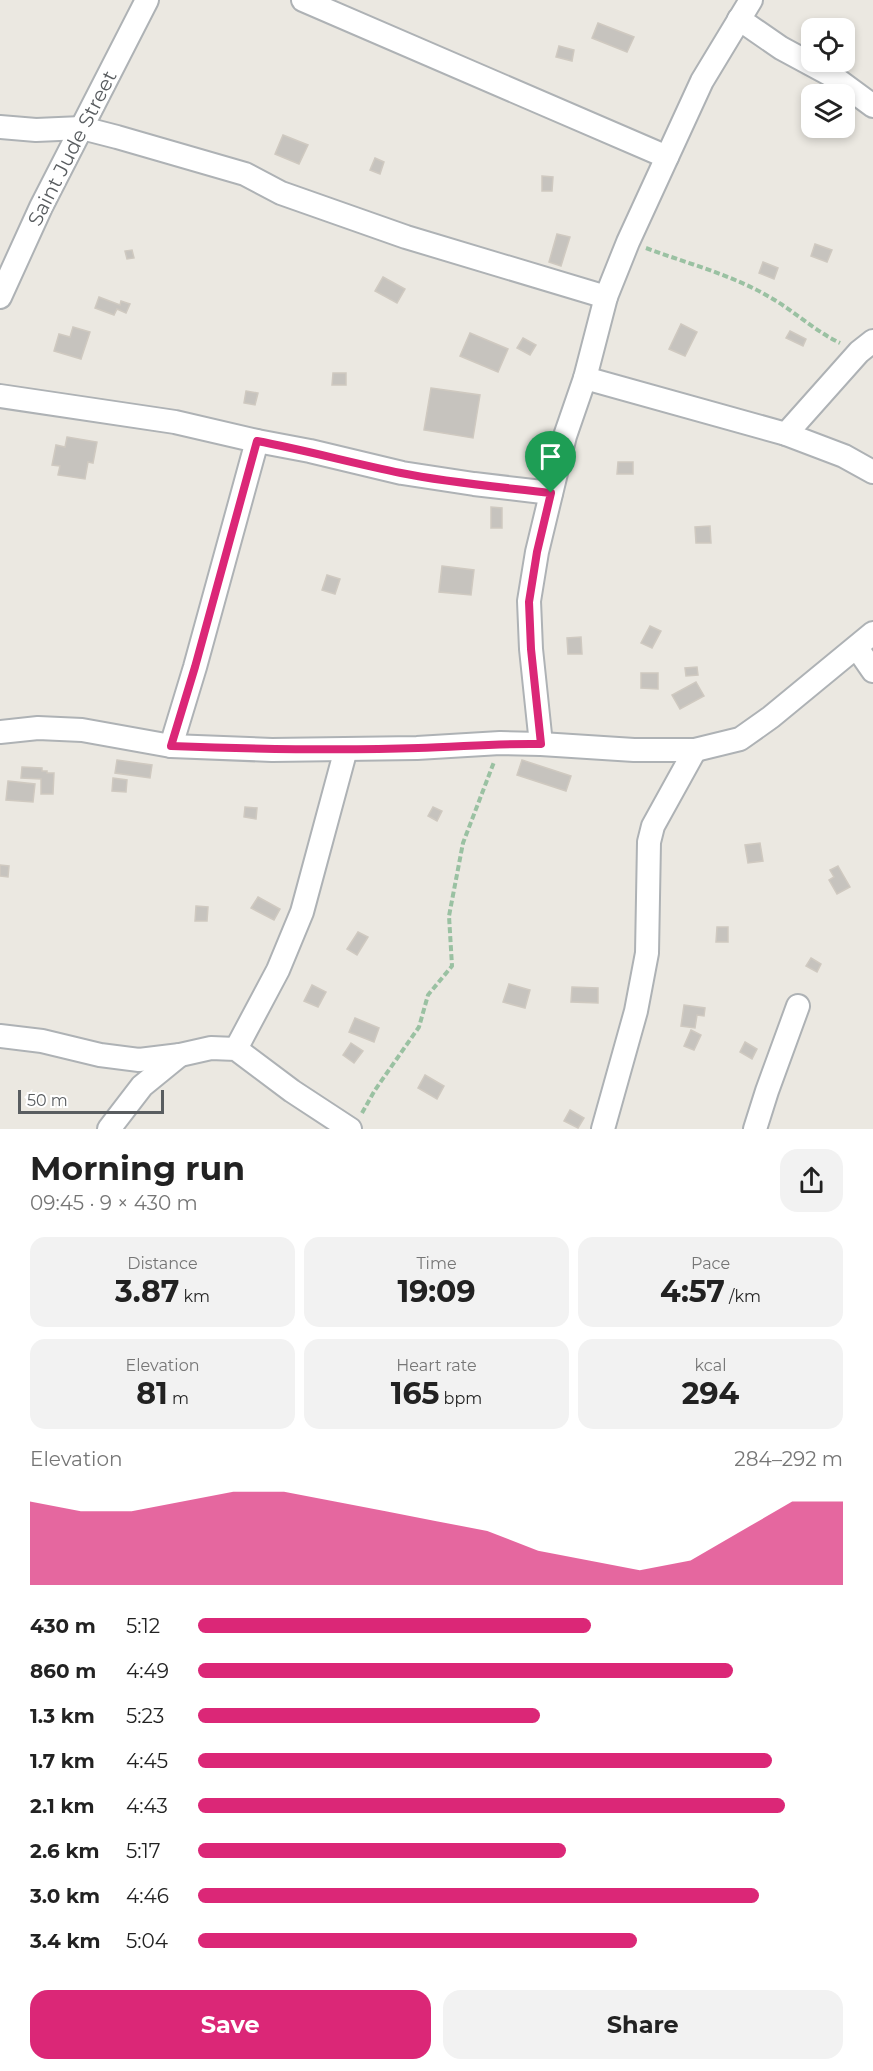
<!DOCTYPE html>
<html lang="en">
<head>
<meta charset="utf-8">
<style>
  :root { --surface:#fff; --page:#f2f2f2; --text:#222; --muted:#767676; --accent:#db2777 }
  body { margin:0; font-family:Montserrat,sans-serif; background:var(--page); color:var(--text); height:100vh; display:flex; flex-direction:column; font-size:22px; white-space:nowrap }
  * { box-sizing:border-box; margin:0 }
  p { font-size:20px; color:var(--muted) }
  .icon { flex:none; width:33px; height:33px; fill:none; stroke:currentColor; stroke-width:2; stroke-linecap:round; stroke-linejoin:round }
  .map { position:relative; height:1129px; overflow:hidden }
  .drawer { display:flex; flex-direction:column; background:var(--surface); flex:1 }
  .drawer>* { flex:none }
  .buttons { position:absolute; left:801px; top:18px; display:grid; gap:12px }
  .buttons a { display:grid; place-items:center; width:54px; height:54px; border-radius:12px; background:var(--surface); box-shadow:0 3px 9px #0003; font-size:30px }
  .scale { position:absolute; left:18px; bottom:15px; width:146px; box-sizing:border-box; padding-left:6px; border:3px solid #595d60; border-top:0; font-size:16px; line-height:21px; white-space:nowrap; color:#595d60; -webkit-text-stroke:4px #fff; paint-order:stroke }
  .pin { position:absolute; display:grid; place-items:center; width:51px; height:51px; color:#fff; margin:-62px -26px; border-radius:50% 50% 50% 0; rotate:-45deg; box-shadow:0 0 6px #0007 }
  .pin .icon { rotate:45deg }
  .round { display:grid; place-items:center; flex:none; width:63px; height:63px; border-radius:18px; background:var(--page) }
  .head { display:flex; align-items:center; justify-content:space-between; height:102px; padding:0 30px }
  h1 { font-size:33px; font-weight:700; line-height:45px }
  .stats { display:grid; grid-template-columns:repeat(3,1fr); gap:9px; height:102px; padding:6px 30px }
  .stats div { display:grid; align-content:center; border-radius:15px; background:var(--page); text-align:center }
  .stats b { font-size:30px; font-weight:700 }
  .stats small { font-size:16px; font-weight:400 }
  .stats p { font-size:16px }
  .chart { height:168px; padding:12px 30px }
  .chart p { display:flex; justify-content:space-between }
  .chart svg { width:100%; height:108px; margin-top:6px; fill:var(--accent); opacity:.7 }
  .button { display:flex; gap:12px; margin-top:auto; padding:12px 30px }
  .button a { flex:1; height:69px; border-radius:18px; background:var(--accent); color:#fff; font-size:24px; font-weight:700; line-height:69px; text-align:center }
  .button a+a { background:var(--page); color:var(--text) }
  ul { padding:0 30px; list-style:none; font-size:20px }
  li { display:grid; grid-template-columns:96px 72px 1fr; align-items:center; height:45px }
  li i { height:15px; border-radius:8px; background:var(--accent) }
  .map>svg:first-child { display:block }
  .building { fill:#c6c3be; stroke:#cfc9c0; stroke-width:1.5 }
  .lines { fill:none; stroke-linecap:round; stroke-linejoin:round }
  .minor-casing { stroke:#aeb2b5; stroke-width:26 }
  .path { stroke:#9ac1a2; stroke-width:4; stroke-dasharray:6 3; stroke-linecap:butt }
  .minor { stroke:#fff; stroke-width:22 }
  .route-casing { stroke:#fff; stroke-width:12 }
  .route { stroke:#db2777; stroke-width:8 }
  .labels { text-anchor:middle; stroke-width:6; stroke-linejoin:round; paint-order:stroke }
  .street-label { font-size:20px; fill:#595d60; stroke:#fff }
</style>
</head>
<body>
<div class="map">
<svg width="873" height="1129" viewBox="0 0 873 1129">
  <rect width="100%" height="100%" fill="#ebe8e1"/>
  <g class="building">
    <path d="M598 23 634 37 627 52 592 38Z"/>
    <path d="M559 46 574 50 572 61 556 57Z"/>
    <path d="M283 135 308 145 299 164 275 154Z"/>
    <path d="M375 158 384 162 380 174 370 170Z"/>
    <path d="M542 176 553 177 552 191H542Z"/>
    <path d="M557 234 570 237 561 266 549 262Z"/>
    <path d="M815 244 832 250 827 262 811 256Z"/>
    <path d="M132 250 134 258 127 259 125 251Z"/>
    <path d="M763 262 778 268 774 279 759 273Z"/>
    <path d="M383 277 405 289 397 303 375 291Z"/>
    <path d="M99 297 120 305 121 301 130 304 126 313 117 309 114 315 95 308Z"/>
    <path d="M681 324 697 332 685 356 669 349Z"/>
    <path d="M73 327 90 332 81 359 54 351 59 334 70 337Z"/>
    <path d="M790 331 806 339 803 346 786 338Z"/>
    <path d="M470 333 508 349 498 372 460 356Z"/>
    <path d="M523 338 536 345 530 355 517 348Z"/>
    <path d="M333 373H346V385H332Z"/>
    <path d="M431 388 480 395 473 438 424 430Z"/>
    <path d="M246 391 258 393 255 405 244 403Z"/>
    <path d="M67 437 97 442 93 463 88 462 85 479 58 475 60 466 52 465 56 445 65 447Z"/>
    <path d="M618 462H633V474H617Z"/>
    <path d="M491 507 502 508V528H491Z"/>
    <path d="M710 526 711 543H696L695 527Z"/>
    <path d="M442 566 474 570 471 595 439 592Z"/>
    <path d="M327 575 340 579 335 594 322 590Z"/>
    <path d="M650 626 661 631 652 648 641 643Z"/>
    <path d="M581 637 582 654H568L567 638Z"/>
    <path d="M697 667 698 675 686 676 685 668Z"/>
    <path d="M641 673H658V689L641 688Z"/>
    <path d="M696 682 704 696 680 709 672 695Z"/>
    <path d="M117 760 152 765 150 778 115 773Z"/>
    <path d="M522 760 571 776 566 791 517 775Z"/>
    <path d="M22 767 42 768V771H47V773H54L53 794H41V779L21 778Z"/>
    <path d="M113 778 127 780 126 792 112 791Z"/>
    <path d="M8 781 35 784 33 802 6 800Z"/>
    <path d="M245 807 257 808 256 819 244 817Z"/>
    <path d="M433 807 442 811 437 821 428 816Z"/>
    <path d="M760 843 763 861 748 863 745 845Z"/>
    <path d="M0 865 9 866 8 877 0 876Z"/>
    <path d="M838 866 850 887 837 894 829 880 834 877 830 870Z"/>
    <path d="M258 897 280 909 274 920 251 908Z"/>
    <path d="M196 906 208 907 207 921H195Z"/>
    <path d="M717 927H728V942H716Z"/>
    <path d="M358 932 368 937 357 955 347 949Z"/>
    <path d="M811 958 821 964 817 972 806 966Z"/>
    <path d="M509 984 530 990 525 1008 503 1002Z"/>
    <path d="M312 985 326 992 318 1007 304 1001Z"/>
    <path d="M572 987 598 988V1003L571 1002Z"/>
    <path d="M684 1005 705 1008 704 1016 697 1015 695 1028 681 1026Z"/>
    <path d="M355 1018 379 1028 374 1042 349 1032Z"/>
    <path d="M691 1030 701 1035 694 1050 684 1046Z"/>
    <path d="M745 1042 757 1049 752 1059 740 1052Z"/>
    <path d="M351 1043 363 1051 354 1063 343 1055Z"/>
    <path d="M425 1075 444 1086 437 1099 418 1088Z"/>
    <path d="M570 1110 584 1118 578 1128 564 1121Z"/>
  </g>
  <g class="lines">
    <g class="minor-casing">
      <g id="minor">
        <path d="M303 0 667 157"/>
        <path d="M739 19 781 48 831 75 873 106"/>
        <path d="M0 127 36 130 82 128 117 137 245 174 281 193 406 237 606 297"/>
        <path d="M0 297 41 207 147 0"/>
        <path d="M585 378 786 434 844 456 873 472"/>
        <path d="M0 396 175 422 257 441 310 451 402 473 474 484 551 493"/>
        <path d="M786 434 859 352 873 341"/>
        <path d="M857 648 873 671"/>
        <path d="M0 732 38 728 82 730 171 746 272 750 417 748 500 743 541 744 634 750H695L740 739 771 717 873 633"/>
        <path d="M541 744 531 649 529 601 537 552 565 436 585 378 606 297 628 242 702 81 751 0"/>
        <path d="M171 746 195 667 257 441"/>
        <path d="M0 1036 42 1041 100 1055 139 1060 180 1055 211 1048 236 1049 292 1091 350 1129"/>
        <path d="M236 1049 278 970 302 912 346 749"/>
        <path d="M109 1129 142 1086 180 1055"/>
        <path d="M603 1129 636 1011 647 953 649 842 653 826 695 750"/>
        <path d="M755 1129 767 1091 798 1006"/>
      </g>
    </g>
    <g class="path">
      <path d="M646 248C686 263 729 274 766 295 792 309 813 330 840 343"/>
      <path d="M362 1113 375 1090 419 1027 428 995 452 966 449 916 463 843 494 762"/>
    </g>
    <use href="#minor" class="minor"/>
  </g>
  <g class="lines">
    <g class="route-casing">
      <path id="route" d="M257 441C305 450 352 463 401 473 450 483 501 487 551 493L537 552 529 602 531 649 541 744C499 743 459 747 418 748 335 751 253 749 171 746L195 667Z"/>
    </g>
    <use href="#route" class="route"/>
  </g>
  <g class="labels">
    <g class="street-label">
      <text transform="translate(72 148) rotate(-63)" y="7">Saint Jude Street</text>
    </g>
  </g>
</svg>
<div class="buttons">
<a><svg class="icon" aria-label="locate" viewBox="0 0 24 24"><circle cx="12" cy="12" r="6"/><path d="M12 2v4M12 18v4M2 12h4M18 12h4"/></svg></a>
<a><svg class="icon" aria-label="layers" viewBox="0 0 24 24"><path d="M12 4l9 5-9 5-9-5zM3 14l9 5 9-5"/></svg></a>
</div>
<div class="scale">50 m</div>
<div class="pin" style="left:551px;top:493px;background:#1e9e55"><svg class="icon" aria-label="arrive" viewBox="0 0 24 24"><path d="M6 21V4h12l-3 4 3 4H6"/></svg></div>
</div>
<section class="drawer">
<div class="head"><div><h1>Morning run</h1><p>09:45 · 9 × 430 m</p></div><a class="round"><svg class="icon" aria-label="share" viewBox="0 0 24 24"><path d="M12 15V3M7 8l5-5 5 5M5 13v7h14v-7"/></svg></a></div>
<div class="stats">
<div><p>Distance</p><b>3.87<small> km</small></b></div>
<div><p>Time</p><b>19:09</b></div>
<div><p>Pace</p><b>4:57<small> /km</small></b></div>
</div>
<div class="stats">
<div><p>Elevation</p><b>81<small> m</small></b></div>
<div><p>Heart rate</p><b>165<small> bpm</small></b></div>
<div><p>kcal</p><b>294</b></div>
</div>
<div class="chart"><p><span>Elevation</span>284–292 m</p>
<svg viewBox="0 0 160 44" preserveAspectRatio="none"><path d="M0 44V10L10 14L20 14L30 10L40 6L50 6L60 10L70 14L80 18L90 22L100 30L110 34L120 38L130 34L140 22L150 10L160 10V44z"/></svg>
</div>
<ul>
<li><b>430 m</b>5:12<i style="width:61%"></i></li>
<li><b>860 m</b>4:49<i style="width:83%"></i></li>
<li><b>1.3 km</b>5:23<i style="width:53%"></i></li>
<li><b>1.7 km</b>4:45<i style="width:89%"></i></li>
<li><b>2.1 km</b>4:43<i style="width:91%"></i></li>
<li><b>2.6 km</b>5:17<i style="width:57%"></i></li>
<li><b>3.0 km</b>4:46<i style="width:87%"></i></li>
<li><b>3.4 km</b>5:04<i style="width:68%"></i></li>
</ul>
<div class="button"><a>Save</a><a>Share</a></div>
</section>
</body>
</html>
